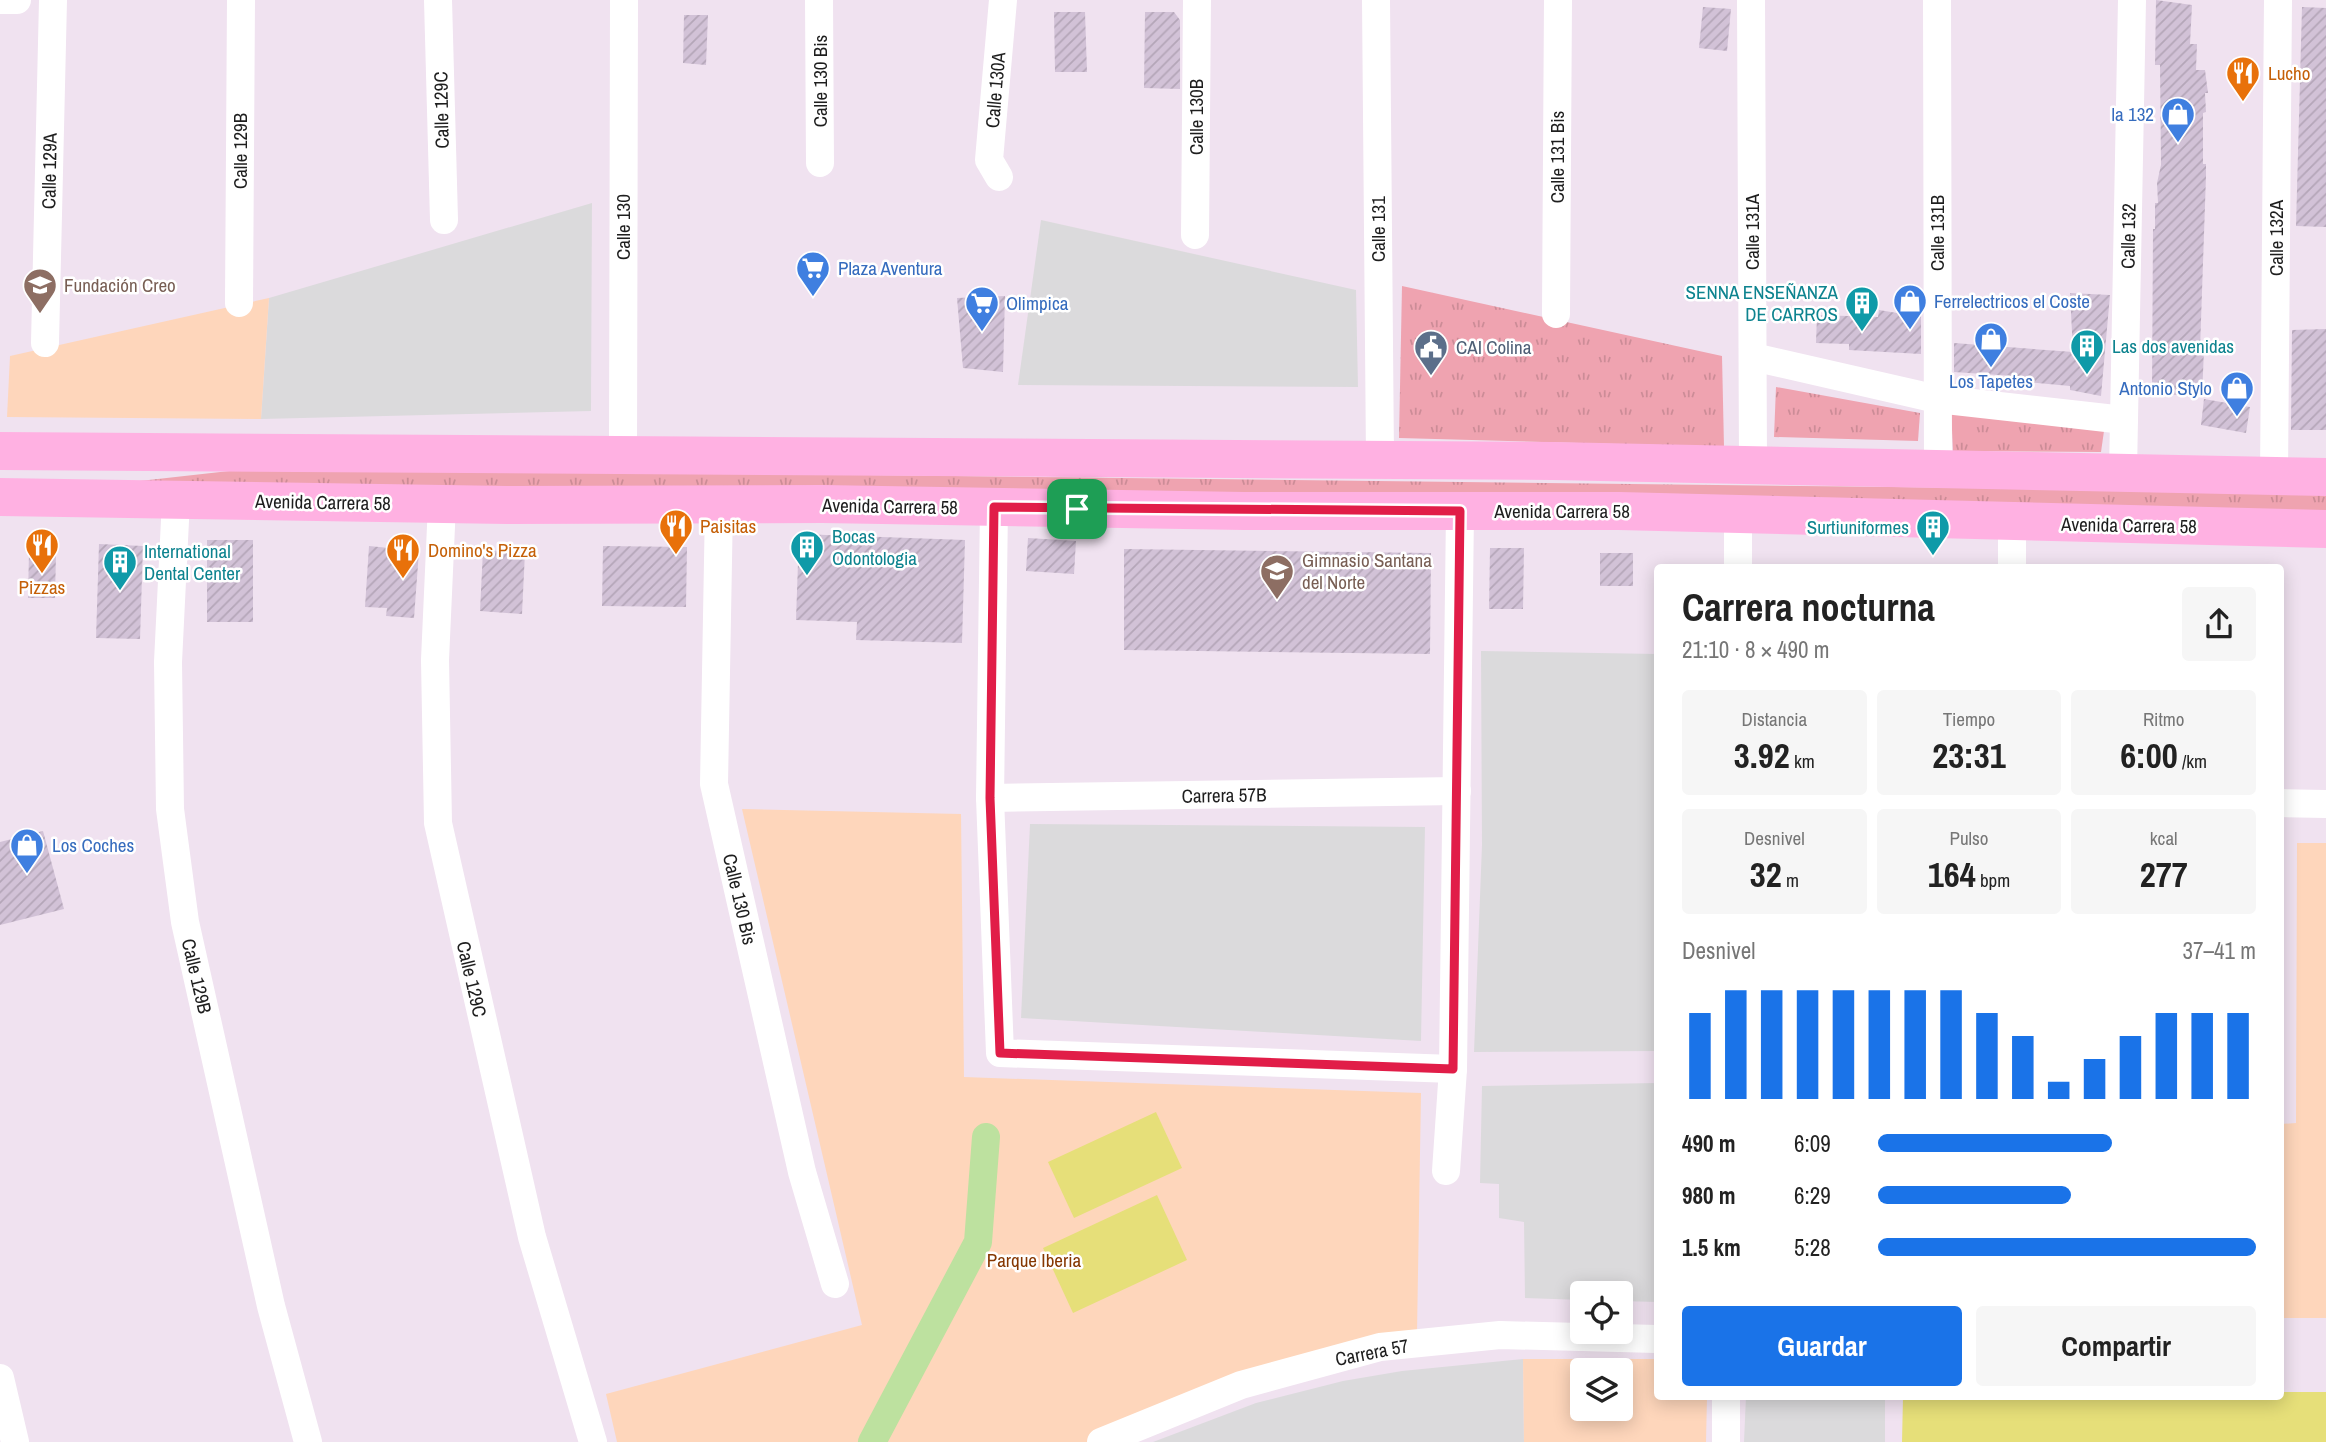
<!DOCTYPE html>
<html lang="es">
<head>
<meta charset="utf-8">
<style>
  :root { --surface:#fff; --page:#f6f6f6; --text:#222; --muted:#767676; --accent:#1a73e8 }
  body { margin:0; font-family:"Archivo Narrow",sans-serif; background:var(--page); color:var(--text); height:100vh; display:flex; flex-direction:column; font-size:26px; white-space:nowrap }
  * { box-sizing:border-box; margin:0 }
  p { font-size:23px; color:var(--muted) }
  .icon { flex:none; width:38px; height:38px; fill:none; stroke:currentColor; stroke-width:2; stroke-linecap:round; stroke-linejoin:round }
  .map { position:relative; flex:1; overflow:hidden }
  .drawer { position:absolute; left:1654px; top:564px; width:630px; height:836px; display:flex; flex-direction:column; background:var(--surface); border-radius:7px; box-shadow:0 4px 18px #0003 }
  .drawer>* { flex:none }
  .fabs { position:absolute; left:1570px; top:1281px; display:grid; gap:14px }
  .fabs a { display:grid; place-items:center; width:63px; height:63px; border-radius:7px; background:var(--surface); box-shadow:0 4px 18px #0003; font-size:35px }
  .pin { position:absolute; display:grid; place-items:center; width:60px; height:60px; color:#fff; margin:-30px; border-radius:14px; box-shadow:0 4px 10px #0006 }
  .round { display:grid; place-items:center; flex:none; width:74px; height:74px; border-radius:7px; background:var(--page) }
  .overview { display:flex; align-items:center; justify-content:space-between; height:119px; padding:0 28px }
  h1 { font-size:38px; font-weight:700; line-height:52px }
  .figures { display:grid; grid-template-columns:repeat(3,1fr); gap:10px; height:119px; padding:7px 28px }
  .figures div { display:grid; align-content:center; border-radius:7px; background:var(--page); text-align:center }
  .figures b { font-size:35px; font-weight:700 }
  .figures small { font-size:19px; font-weight:400 }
  .figures p { font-size:19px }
  .chart { height:196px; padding:14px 28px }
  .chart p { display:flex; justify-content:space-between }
  .chart svg { width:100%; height:126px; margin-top:7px; stroke:var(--accent); stroke-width:6 }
  .button { display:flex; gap:14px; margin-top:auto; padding:14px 28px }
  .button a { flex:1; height:80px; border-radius:7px; background:var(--accent); color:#fff; font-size:28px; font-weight:700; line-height:80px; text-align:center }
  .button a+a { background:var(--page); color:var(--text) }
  ul { padding:0 28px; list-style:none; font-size:23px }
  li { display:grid; grid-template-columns:112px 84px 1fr; align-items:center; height:52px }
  li i { height:18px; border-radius:9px; background:var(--accent) }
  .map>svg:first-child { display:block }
  .residential { fill:#dbdadc }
  .grass { fill:url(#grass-tufts) }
  .park { fill:#fed6bb; fill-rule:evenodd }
  .pitch { fill:#e6df79 }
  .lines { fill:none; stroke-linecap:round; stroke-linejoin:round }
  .canal { stroke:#bde19f; stroke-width:28 }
  .building { fill:url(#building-hatch) }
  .street { stroke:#fff; stroke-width:28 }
  .secondary { stroke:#ffb1e2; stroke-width:38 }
  .route-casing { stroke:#fff; stroke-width:14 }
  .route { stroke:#e11d48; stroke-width:9 }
  .labels { text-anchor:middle; stroke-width:5; stroke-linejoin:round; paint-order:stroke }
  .food-label { font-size:19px; fill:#c56008; stroke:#fff; text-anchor:start }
  .street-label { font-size:19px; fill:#1e1e1e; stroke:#fff }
  .shop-label { font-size:19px; fill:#366cbe; stroke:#fff; text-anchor:start }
  .education-label { font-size:19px; fill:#785e54; stroke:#fff; text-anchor:start }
  .culture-label { font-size:19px; fill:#0d838f; stroke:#fff; text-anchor:start }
  .service-label { font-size:19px; fill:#4e5e75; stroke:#fff; text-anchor:start }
  .park-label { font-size:19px; fill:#853702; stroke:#fff }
</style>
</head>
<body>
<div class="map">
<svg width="2326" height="1442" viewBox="0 0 2326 1442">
  <defs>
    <pattern id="grass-tufts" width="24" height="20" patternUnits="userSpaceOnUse" patternTransform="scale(1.75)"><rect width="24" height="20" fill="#efa3b0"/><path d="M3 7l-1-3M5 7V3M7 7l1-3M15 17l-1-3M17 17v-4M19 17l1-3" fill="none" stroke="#cc8c97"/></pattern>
    <pattern id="building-hatch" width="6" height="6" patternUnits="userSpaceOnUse" patternTransform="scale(1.75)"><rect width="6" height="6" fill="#d2c2d7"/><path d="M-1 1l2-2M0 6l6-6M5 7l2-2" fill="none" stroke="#b4a6b8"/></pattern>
  </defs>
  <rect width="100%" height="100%" fill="#f0e2f0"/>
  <g class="residential">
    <path d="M592 203 591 411 261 419 269 298Z"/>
    <path d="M1041 220 1356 290 1358 387 1018 385Z"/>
    <path d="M1481 651 1657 654V1051L1474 1052 1482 845Z"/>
    <path d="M1030 824 1425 827 1421 1041 1021 1018Z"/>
    <path d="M1657 1083V1302L1621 1301 1620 1293H1582V1300L1525 1298 1524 1222 1499 1218V1184L1480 1183 1482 1086Z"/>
    <path d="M1523 1359 1524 1442H1153L1256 1403 1343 1381 1402 1371Z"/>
    <path d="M1746 1396 1885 1397V1442H1744Z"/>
  </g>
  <g class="grass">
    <path d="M1402 286 1722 356 1724 447 1399 438Z"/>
    <path d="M1776 387 1920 413 1918 441 1774 437Z"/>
    <path d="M1951 409 2105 424 2101 452 1953 451Z"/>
    <path d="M256 468 2326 492V517L95 486Z"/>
  </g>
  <g class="park">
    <path d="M269 298 261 419 7 417 10 356Z"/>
    <path d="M742 809 961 814 964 1077 1421 1093 1417 1333 1090 1442H617L606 1394 862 1325Z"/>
    <path d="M2297 843H2326V1318H2280V1124L2296 1123Z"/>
    <path d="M1523 1359H1657V1396L1707 1397 1706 1442H1524ZM1620 1370V1409H1582V1370Z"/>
  </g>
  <g class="pitch">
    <path d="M1156 1112 1182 1168 1074 1218 1048 1162Z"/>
    <path d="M1157 1195 1187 1260 1073 1313 1043 1248Z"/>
    <path d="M2280 1392H2326V1442H1902L1903 1397 2280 1396Z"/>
  </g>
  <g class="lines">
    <path class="canal" d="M872 1442 978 1242 986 1137"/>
  </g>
  <g class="building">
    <path d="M2156 0 2192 5 2190 44H2197L2196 70H2205L2208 93H2205L2206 112 2203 113V164H2206V176L2200 350H2204L2202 396 2152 394 2153 229H2155V203H2158L2157 183 2161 165 2160 65H2155Z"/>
    <path d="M1703 7 1731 9 1727 51 1699 48Z"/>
    <path d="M2302 7 2326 8V227L2296 226Z"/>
    <path d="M1054 12H1085L1087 72H1055Z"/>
    <path d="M1145 12H1174L1180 20V89L1144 88Z"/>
    <path d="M684 15H708L706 65 683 63Z"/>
    <path d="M2070 293 2110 295 2101 396 2070 390V386L2028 382V377L1954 372V343L2073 352Z"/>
    <path d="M1005 296 1003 372 963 368 957 298Z"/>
    <path d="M1898 307 1921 310V354L1849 350V344L1816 343 1817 315 1878 317 1879 310 1897 313Z"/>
    <path d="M2326 329V430H2291L2292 330Z"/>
    <path d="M2204 399 2250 407 2246 433 2201 425Z"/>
    <path d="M799 534 965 540 962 643 856 640 857 622 796 620Z"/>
    <path d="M1028 538 1076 541 1074 574 1026 571Z"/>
    <rect x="207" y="540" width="46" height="82"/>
    <path d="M99 544 143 546 140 639 96 638Z"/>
    <path d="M369 546 419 551 414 618 386 616 387 608 365 607Z"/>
    <path d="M603 546 687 547 686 607 602 606Z"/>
    <path d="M1490 548H1524L1523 609H1489Z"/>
    <path d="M1124 549 1431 553 1430 654 1124 650Z"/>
    <path d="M483 550 525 552 522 614 480 611Z"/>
    <path d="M29 552 56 553 55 598H28Z"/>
    <rect x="1600" y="553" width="33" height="33"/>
    <path d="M43 831 64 909 0 925V842Z"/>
  </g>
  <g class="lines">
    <g class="street">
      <path d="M0 0H17"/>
      <path d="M438 0 444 220"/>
      <path d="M819 0 820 163"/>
      <path d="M1376 0 1380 459"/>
      <path d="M1751 0 1753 463"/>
      <path d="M1937 0 1938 467"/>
      <path d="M999 177 989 160 1003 0"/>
      <path d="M1195 235 1197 0"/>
      <path d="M239 303 241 0"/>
      <path d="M1556 314 1558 0"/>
      <path d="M45 343 53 0"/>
      <path d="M1753 357 1937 399 2124 420"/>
      <path d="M623 455 624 0"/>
      <path d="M2123 472 2132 0"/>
      <path d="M2274 476 2278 0"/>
      <path d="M176 500 168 662 170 809 185 922 271 1306 308 1442"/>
      <path d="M442 504 435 660 438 823 532 1237 593 1442"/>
      <path d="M719 505 714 784 802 1172 835 1284"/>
      <path d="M994 507 990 798 1000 1053 1453 1069"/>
      <path d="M1738 567V515"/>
      <path d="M2012 567V523"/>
      <path d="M990 798 1457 791"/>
      <path d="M2280 803 2326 804"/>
      <path d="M1446 1171 1453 1069 1460 511"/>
      <path d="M0 1378 15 1442"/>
      <path d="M1101 1442 1241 1385 1380 1347 1500 1335 1657 1339"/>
      <path d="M1726 1442V1396"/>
    </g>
    <g class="secondary">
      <path d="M0 451 1553 461 2326 477"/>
      <path d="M0 497 507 505 822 504 1244 511H1619L2326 529"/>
    </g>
  </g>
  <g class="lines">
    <g class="route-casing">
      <path id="route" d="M994 507 1460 511 1453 1069 1000 1053 990 798Z"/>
    </g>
    <use href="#route" class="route"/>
  </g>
  <defs>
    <g id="restaurant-pin" transform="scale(1.75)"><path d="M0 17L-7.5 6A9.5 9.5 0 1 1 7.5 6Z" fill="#e8710a" stroke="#fff"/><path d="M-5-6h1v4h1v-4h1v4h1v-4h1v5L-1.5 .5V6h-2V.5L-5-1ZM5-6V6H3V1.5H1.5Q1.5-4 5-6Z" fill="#fff"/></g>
    <g id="shop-pin" transform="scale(1.75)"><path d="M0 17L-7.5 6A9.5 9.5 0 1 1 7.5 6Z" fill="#3f7fe0" stroke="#fff"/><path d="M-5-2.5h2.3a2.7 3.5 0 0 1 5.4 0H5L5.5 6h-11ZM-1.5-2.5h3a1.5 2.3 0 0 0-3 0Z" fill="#fff"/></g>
    <g id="supermarket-pin" transform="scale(1.75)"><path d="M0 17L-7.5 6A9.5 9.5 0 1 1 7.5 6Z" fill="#3f7fe0" stroke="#fff"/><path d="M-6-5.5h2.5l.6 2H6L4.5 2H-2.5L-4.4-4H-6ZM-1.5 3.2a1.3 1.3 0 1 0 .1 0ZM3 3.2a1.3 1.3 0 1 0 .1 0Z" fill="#fff"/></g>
    <g id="school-pin" transform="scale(1.75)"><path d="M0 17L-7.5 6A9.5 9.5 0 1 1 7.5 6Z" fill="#8d6e63" stroke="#fff"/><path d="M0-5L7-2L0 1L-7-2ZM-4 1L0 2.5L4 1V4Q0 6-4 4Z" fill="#fff"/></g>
    <g id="building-pin" transform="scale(1.75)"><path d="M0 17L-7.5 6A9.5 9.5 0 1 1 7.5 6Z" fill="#0f9aa8" stroke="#fff"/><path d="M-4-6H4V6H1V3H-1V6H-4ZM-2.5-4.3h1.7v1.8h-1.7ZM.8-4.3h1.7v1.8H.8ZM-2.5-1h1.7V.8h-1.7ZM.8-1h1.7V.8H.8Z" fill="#fff"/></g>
    <g id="civic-pin" transform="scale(1.75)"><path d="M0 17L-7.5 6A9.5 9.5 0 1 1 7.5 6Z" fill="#5c6f8a" stroke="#fff"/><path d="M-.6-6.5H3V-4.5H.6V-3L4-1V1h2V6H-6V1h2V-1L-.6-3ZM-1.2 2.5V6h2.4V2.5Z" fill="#fff"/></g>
  </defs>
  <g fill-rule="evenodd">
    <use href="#restaurant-pin" x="2243" y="73"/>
    <use href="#shop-pin" x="2178" y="114"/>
    <use href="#supermarket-pin" x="813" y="268"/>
    <use href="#school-pin" x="40" y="285"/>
    <use href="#shop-pin" x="1910" y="301"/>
    <use href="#supermarket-pin" x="982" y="303"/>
    <use href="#building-pin" x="1862" y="303"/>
    <use href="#shop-pin" x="1991" y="339"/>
    <use href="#building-pin" x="2087" y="346"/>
    <use href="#civic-pin" x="1431" y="347"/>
    <use href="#shop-pin" x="2237" y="388"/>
    <use href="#restaurant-pin" x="676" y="526"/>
    <use href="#building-pin" x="1933" y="527"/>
    <use href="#restaurant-pin" x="42" y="545"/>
    <use href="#building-pin" x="807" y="547"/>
    <use href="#restaurant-pin" x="403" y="550"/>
    <use href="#building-pin" x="120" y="562"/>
    <use href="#school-pin" x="1277" y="571"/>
    <use href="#shop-pin" x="27" y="845"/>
  </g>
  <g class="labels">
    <g class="food-label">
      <text x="2268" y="80">Lucho</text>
      <text x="700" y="533">Paisitas</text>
      <text x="428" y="557">Domino's Pizza</text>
      <text x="42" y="594" text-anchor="middle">Pizzas</text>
    </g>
    <g class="street-label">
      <text transform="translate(820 81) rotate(-90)" y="7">Calle 130 Bis</text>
      <text transform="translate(995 90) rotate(-85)" y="7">Calle 130A</text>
      <text transform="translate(441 110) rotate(-91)" y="7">Calle 129C</text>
      <text transform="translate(1196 117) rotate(-90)" y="7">Calle 130B</text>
      <text transform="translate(240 151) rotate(-90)" y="7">Calle 129B</text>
      <text transform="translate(1557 157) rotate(-90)" y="7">Calle 131 Bis</text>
      <text transform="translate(49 171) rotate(-89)" y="7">Calle 129A</text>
      <text transform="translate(623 227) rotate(-90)" y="7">Calle 130</text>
      <text transform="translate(1378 229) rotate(-90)" y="7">Calle 131</text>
      <text transform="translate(1752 232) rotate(-90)" y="7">Calle 131A</text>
      <text transform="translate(1937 233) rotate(-90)" y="7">Calle 131B</text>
      <text transform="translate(2128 236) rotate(-89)" y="7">Calle 132</text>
      <text transform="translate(2276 238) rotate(-90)" y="7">Calle 132A</text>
      <text transform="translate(323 502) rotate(1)" y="7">Avenida Carrera 58</text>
      <text transform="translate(890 506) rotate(1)" y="7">Avenida Carrera 58</text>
      <text x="1562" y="518">Avenida Carrera 58</text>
      <text transform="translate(2129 525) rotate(1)" y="7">Avenida Carrera 58</text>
      <text transform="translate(1224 795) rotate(-1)" y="7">Carrera 57B</text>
      <text transform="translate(740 899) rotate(77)" y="7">Calle 130 Bis</text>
      <text transform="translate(197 976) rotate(77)" y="7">Calle 129B</text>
      <text transform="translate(472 979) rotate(77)" y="7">Calle 129C</text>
      <text transform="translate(1372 1352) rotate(-11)" y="7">Carrera 57</text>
    </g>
    <g class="shop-label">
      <text x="2154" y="121" text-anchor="end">la 132</text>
      <text x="838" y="275">Plaza Aventura</text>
      <text x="1934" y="308">Ferrelectricos el Coste</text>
      <text x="1006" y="310">Olimpica</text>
      <text x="1991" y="388" text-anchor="middle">Los Tapetes</text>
      <text x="2212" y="395" text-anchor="end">Antonio Stylo</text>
      <text x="52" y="852">Los Coches</text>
    </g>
    <g class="education-label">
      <text x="64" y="292">Fundación Creo</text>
      <text x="1302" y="567">Gimnasio Santana<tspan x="1302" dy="22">del Norte</tspan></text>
    </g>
    <g class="culture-label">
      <text x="1838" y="299" text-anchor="end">SENNA ENSEÑANZA<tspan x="1838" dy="22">DE CARROS</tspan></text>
      <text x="2112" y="353">Las dos avenidas</text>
      <text x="1909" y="534" text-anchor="end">Surtiuniformes</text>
      <text x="832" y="543">Bocas<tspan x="832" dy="22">Odontologia</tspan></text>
      <text x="144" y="558">International<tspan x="144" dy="22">Dental Center</tspan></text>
    </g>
    <g class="service-label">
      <text x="1456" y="354">CAI Colina</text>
    </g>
    <g class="park-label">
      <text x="1034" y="1267">Parque Iberia</text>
    </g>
  </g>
</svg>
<div class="fabs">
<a><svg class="icon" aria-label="locate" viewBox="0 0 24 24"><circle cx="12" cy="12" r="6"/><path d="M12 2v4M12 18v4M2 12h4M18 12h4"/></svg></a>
<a><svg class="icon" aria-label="layers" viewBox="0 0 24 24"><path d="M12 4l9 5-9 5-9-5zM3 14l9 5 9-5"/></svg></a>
</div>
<div class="pin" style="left:1077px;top:509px;background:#1e9e55"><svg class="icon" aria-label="arrive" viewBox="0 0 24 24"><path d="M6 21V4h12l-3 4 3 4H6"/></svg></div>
<section class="drawer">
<div class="overview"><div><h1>Carrera nocturna</h1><p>21:10 · 8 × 490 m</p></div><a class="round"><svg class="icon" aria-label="share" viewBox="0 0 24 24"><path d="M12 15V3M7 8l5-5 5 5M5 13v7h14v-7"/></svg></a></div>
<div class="figures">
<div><p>Distancia</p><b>3.92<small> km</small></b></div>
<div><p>Tiempo</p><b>23:31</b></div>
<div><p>Ritmo</p><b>6:00<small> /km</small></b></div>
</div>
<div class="figures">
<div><p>Desnivel</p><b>32<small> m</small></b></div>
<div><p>Pulso</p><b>164<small> bpm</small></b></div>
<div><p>kcal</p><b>277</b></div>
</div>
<div class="chart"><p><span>Desnivel</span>37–41 m</p>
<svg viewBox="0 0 160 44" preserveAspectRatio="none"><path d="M5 44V14M15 44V6M25 44V6M35 44V6M45 44V6M55 44V6M65 44V6M75 44V6M85 44V14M95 44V22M105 44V38M115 44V30M125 44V22M135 44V14M145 44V14M155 44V14"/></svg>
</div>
<ul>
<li><b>490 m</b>6:09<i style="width:62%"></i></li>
<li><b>980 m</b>6:29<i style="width:51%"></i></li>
<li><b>1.5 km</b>5:28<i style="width:100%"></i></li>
</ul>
<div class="button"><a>Guardar</a><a>Compartir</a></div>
</section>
</div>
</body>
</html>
